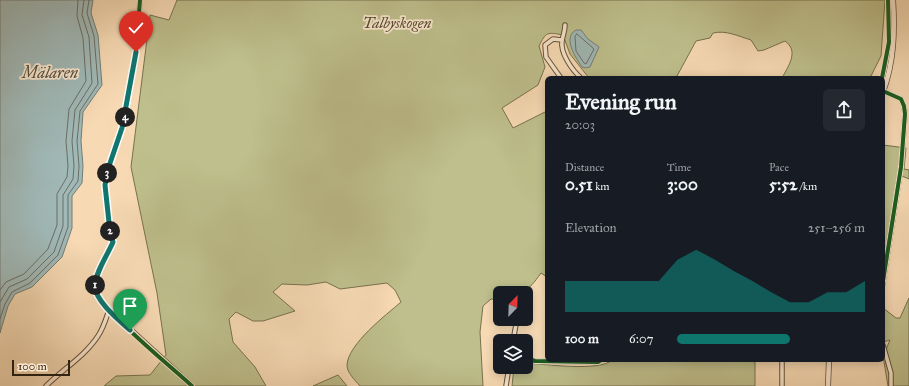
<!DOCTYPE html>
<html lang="en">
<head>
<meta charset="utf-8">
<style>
  :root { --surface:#171b24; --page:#242831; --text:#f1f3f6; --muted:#9ea1a6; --accent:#0f766e }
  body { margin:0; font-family:"IM FELL Great Primer",serif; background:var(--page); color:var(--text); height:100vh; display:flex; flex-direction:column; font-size:15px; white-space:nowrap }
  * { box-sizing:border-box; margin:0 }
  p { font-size:13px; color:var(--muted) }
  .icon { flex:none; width:22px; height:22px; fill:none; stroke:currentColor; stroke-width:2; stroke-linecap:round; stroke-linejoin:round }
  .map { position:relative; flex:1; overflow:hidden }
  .side { position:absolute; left:545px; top:76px; width:340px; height:286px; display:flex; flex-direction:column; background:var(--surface); border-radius:6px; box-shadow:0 2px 10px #0003 }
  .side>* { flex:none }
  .needle { width:26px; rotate:23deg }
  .fabs { position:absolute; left:493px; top:286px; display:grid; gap:8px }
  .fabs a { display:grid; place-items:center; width:40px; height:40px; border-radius:6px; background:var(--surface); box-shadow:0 2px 10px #0003; font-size:20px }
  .scale { position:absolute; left:12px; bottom:10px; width:58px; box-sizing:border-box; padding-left:4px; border:2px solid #332411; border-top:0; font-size:11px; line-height:14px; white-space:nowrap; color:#332411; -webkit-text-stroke:3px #fae7ce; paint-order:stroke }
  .pin { position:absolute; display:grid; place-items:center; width:34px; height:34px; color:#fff; margin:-41px -17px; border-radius:50% 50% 50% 0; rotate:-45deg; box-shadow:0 0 4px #0007 }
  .pin .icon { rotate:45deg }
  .km { position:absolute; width:20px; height:20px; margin:-10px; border-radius:50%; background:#222; color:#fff; font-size:11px; line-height:20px; text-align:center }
  .round { display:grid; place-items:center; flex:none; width:42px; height:42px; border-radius:6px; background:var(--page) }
  .summary { display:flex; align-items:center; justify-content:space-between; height:68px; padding:0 20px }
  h1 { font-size:22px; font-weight:800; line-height:30px }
  .metrics { display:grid; grid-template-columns:repeat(3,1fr); gap:6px; height:68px; padding:4px 20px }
  .metrics div { display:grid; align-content:center }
  .metrics b { font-size:17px; font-weight:800 }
  .metrics small { font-size:11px; font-weight:400 }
  .metrics p { font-size:11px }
  .chart { height:112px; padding:8px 20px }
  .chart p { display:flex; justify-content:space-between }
  .chart svg { width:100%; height:72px; margin-top:4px; fill:var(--accent); opacity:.7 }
  ul { padding:0 20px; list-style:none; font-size:13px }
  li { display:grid; grid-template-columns:64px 48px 1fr; align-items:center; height:30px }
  li i { height:10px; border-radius:5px; background:var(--accent) }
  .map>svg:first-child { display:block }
  .green { fill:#bebf8c; stroke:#78724e }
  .water { fill:#a0b8b6; stroke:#747d74 }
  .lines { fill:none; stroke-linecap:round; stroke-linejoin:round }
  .shore { stroke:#6a6e64; stroke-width:1 }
  .minor-casing { stroke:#64523a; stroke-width:5.5 }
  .tertiary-casing { stroke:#64523a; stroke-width:6 }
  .minor { stroke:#fae7ce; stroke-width:3.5 }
  .tertiary { stroke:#fae7ce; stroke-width:4.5 }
  .cycleway-casing { stroke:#fae7ce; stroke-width:6 }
  .cycleway { stroke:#1b5e20; stroke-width:4 }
  .route-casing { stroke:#fff; stroke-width:8 }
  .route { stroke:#0f766e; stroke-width:5 }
  .labels { text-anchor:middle; stroke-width:3.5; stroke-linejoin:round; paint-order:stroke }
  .park-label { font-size:15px; font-style:italic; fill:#564b30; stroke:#fae7ce }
  .water-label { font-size:16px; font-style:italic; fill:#545043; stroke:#fae7ce }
</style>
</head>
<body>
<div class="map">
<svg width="909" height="386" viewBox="0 0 909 386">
  <rect width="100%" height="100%" fill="#f7dab4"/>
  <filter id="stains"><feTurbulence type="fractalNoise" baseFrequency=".005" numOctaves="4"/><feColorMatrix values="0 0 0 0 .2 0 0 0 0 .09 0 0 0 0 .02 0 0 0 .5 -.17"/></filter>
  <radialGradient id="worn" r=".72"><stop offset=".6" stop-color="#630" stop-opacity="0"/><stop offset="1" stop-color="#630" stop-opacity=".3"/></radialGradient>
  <g class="green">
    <path d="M177 0H885L881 56 870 78H782C789 65 799 51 785 41L764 50 758 51 751 40C738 36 726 30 713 33L710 38 696 41 677 76 671 78H589L570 54 563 35C547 32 546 32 539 46L545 67 538 85 502 108 513 128 547 111V277L541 273C527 293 524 293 500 293V300L491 299 483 306 480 332 483 386H360C355 380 347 373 347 365 348 344 386 315 401 302L395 290 387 283 340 289 326 282 307 285 282 284 273 292 295 311 263 321H253L236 312 229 319 233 342 255 367 266 386H104L116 376 150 375 166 355 157 293 131 167 150 15 169 20Z"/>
    <path d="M883 145 906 148 904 169 909 170V179L902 176 883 296Z"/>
    <path d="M909 298V386H888L883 356 890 340 883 342V308L896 318H900Z"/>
    <path d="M612 360H750L755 362V386H512L514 367H526V363C544 364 600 372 612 360Z"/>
    <path d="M338 375 347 386H313Z"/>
  </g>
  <g class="water">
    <path d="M0 0H93L91 13 98 35 102 85 83 112 81 141 83 166 82 183 72 196V228L62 257 32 287 15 294 8 306 0 333Z"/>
    <path d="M576 30H581L588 39 599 47 590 67 586 68 582 67C576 58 562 38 576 30Z"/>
  </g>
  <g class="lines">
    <g class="shore">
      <path d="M577 34 594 49 586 64 584 63 576 51 575 37Z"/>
      <path d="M0 290 6 282 24 274 48 249 57 225V194L67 177 68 166 66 141 69 109 86 81 83 38 77 16 78 0"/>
      <path d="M0 302 9 287 27 279 54 252 63 226V195L73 179 74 166 72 141 75 110 92 83 89 37 82 15 84 0"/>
      <path d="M0 319 5 304 12 292 30 283 58 255 68 227V195L78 181 79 166 77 141 80 111 98 84 94 36 87 13 89 0"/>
    </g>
    <g class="minor-casing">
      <g id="minor">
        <path d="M565 25C565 31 563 35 562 41 560 53 572 70 581 78"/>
        <path d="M561 78 546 57 545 45 553 39 562 40"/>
        <path d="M883 91 901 99 904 106 905 114 901 167 883 281"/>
        <path d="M513 341 517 319"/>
        <path d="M883 345 891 373V386"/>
        <path d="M526 358 535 361 598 362 601 360"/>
        <path d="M46 386C63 369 85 356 98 336 103 329 106 319 109 310 105 305 99 299 97 292 92 277 107 256 113 242L111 232 105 185 108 169 122 128 128 103 136 52 140 0"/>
        <path d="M506 386 509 367"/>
        <path d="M782 386V360"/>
      </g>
    </g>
    <g class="tertiary-casing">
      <g id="tertiary">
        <path d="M883 92C894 62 895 32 893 0"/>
        <path d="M109 310 192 386"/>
        <path d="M828 386 829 360"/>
      </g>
    </g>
    <use href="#minor" class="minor"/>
    <use href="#tertiary" class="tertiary"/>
    <g class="cycleway-casing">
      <g id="cycleway">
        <path d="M140 0 136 52 128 103 122 128 108 169 105 185 111 232 113 242C108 254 94 276 96 288 98 308 174 369 192 386"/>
        <path d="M882 78 889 42 888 0"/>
        <path d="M883 91 901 99 904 106 905 114 901 167 883 281"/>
        <path d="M526 358 535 361 598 362 601 360"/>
      </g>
    </g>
    <use href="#cycleway" class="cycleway"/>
  </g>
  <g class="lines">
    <g class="route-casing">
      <path id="route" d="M130 330C120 321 95 301 95 286 95 273 108 254 113 242L110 232 105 185 108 169 122 128 136 52"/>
    </g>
    <use href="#route" class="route"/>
  </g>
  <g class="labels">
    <g class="park-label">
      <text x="397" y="28">Talbyskogen</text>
    </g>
    <g class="water-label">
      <text x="50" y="78">Mälaren</text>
    </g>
  </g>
  <rect width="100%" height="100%" filter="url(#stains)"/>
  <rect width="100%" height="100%" fill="url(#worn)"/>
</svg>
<div class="fabs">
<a><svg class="needle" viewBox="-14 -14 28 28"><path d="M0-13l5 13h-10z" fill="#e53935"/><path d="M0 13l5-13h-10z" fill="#9ea1a6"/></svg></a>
<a><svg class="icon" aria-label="layers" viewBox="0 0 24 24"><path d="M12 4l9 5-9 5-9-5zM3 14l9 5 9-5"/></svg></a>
</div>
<div class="scale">100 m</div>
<div class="pin" style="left:130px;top:330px;background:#1e9e55"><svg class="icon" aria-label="arrive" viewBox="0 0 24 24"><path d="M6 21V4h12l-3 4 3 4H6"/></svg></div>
<div class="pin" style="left:136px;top:52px;background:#d93025"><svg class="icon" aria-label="check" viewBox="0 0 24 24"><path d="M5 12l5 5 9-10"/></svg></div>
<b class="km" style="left:95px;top:285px">1</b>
<b class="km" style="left:110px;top:231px">2</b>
<b class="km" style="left:107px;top:173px">3</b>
<b class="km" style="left:125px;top:117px">4</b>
<section class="side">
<div class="summary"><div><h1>Evening run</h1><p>20:03</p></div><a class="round"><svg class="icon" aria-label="share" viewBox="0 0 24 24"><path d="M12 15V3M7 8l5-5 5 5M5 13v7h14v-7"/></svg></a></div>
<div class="metrics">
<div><p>Distance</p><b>0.51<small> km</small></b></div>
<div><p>Time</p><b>3:00</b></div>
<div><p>Pace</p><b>5:52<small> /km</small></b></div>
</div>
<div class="chart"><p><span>Elevation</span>251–256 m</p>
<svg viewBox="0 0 160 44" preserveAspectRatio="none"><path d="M0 44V25L10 25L20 25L30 25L40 25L50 25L60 12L70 6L80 12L90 19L100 25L110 32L120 38L130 38L140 32L150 32L160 25V44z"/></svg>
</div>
<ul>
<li><b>100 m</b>6:07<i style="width:60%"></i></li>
</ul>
</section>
</div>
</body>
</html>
